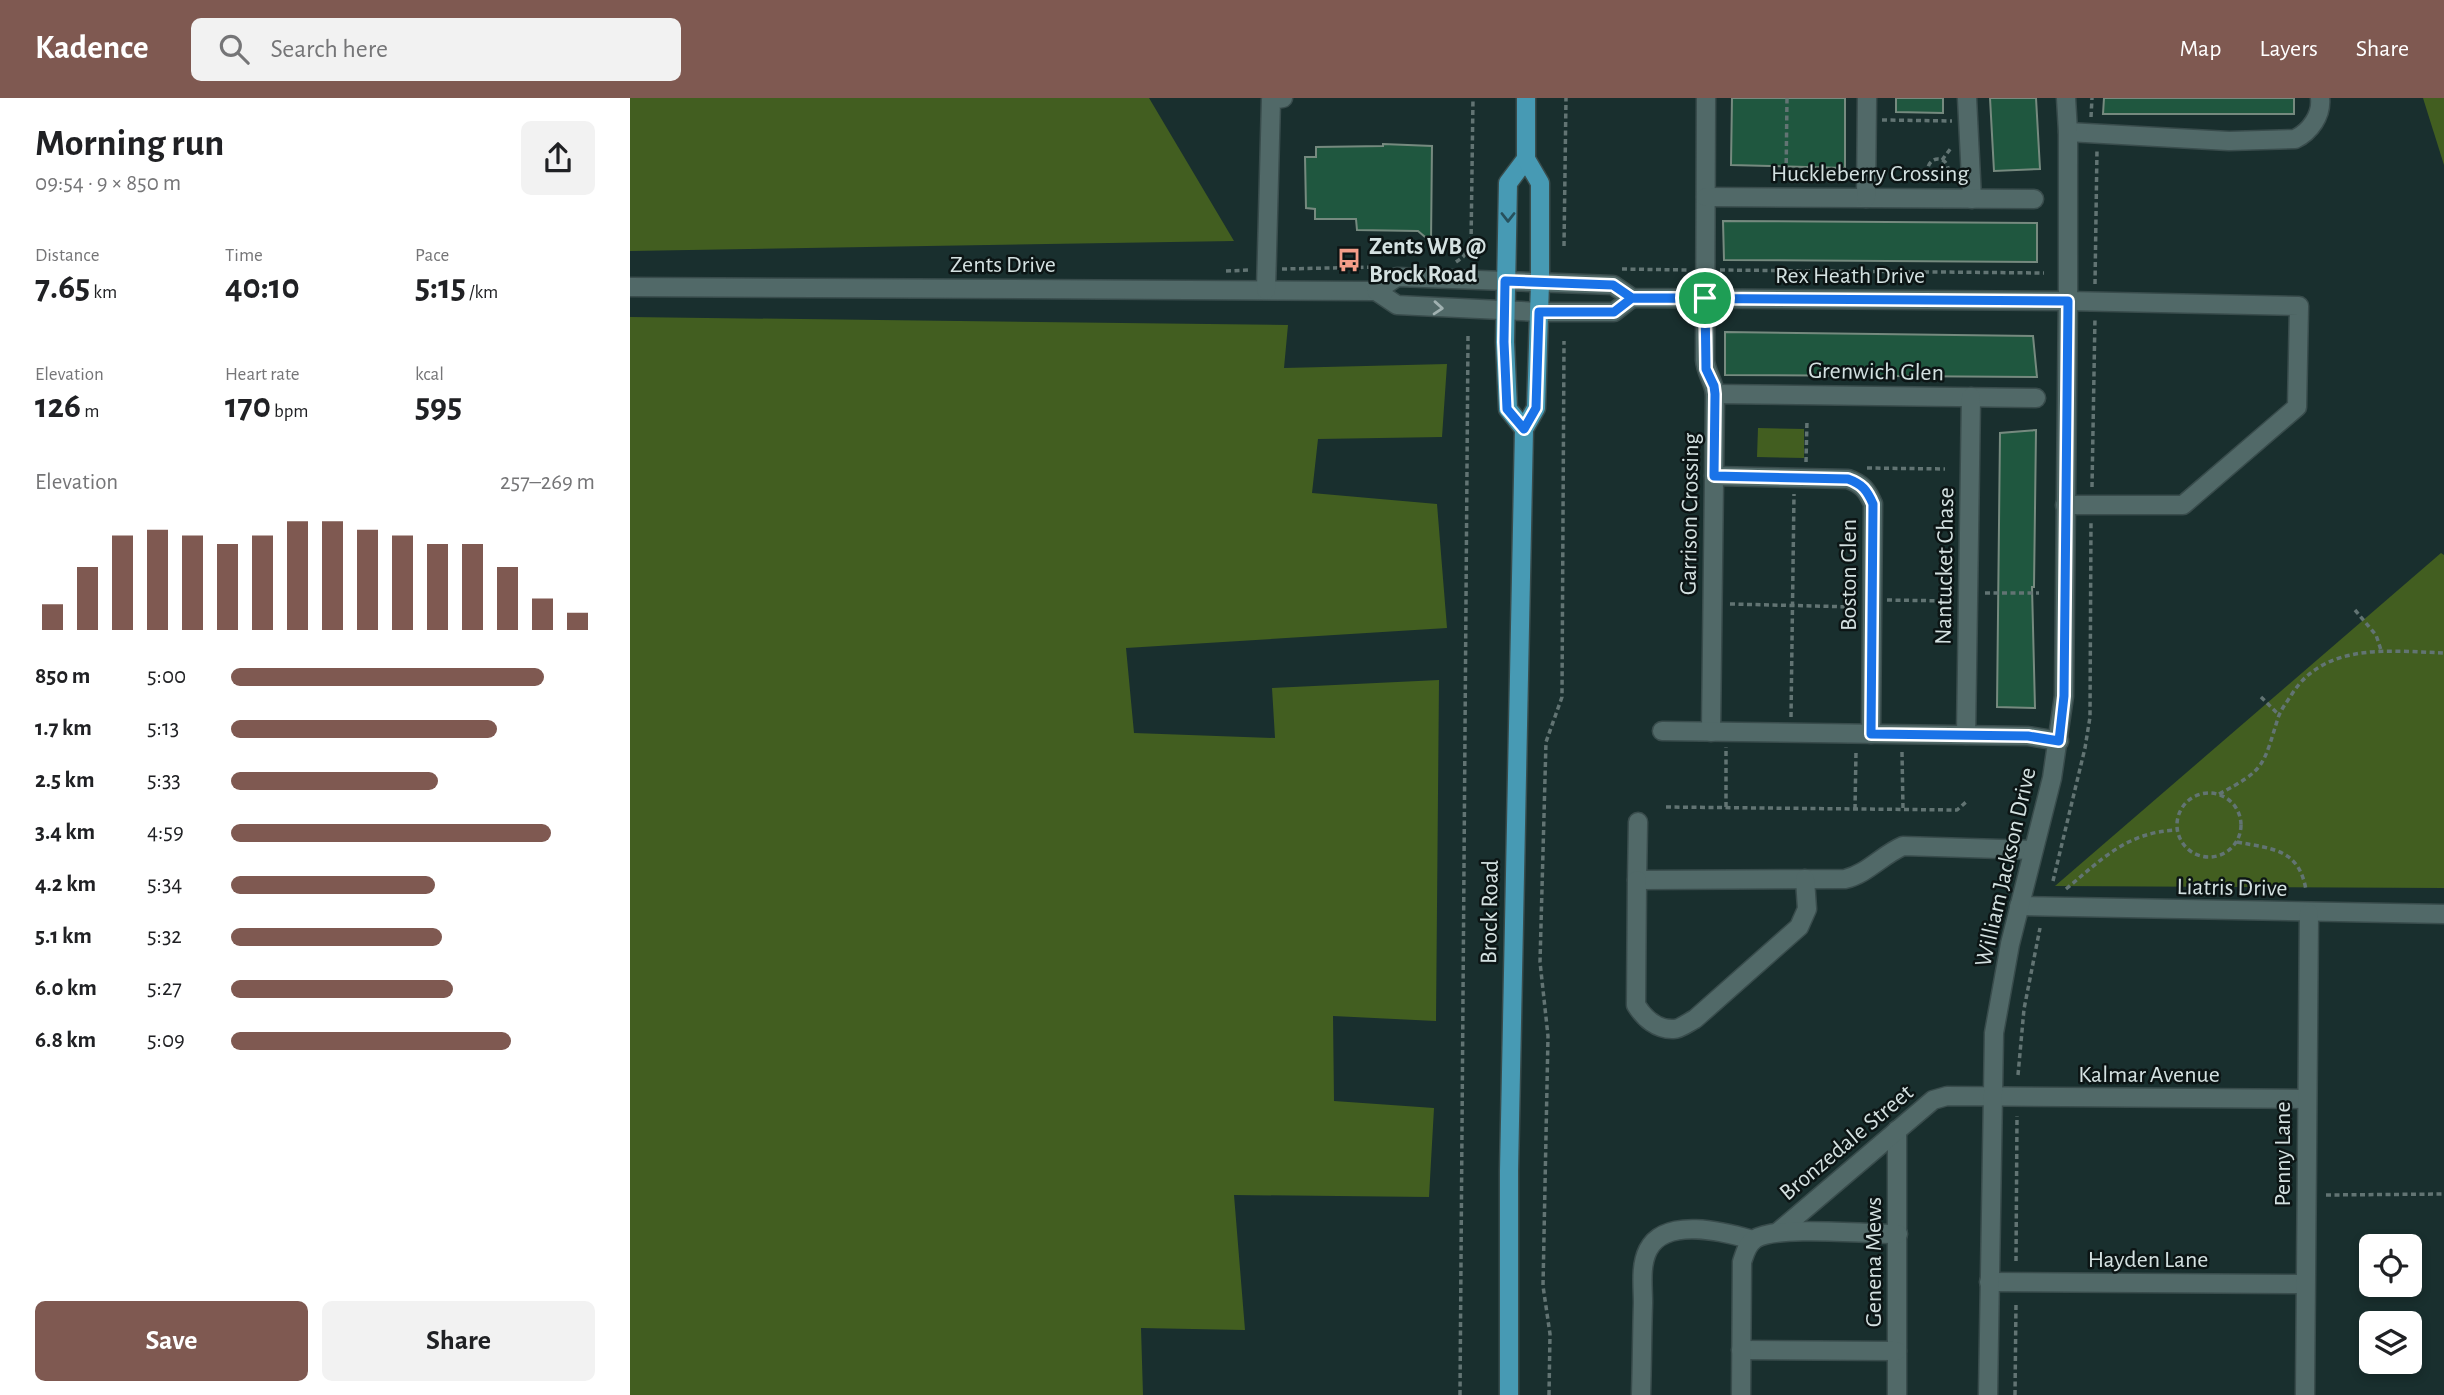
<!DOCTYPE html>
<html lang="en">
<head>
<meta charset="utf-8">
<style>
  :root { --surface:#fff; --page:#f2f2f2; --text:#202124; --muted:#757577; --accent:#7f5951 }
  body { margin:0; font-family:"Alegreya Sans",sans-serif; background:var(--page); color:var(--text); height:100vh; display:flex; flex-direction:column; font-size:26px; white-space:nowrap }
  * { box-sizing:border-box; margin:0 }
  p { font-size:23px; color:var(--muted) }
  .icon { flex:none; width:38px; height:38px; fill:none; stroke:currentColor; stroke-width:2; stroke-linecap:round; stroke-linejoin:round }
  .map { position:relative; flex:1; overflow:hidden }
  .panel { display:flex; flex-direction:column; background:var(--surface); width:630px }
  .panel>* { flex:none }
  .fabs { position:absolute; left:1729px; top:1136px; display:grid; gap:14px }
  .fabs a { display:grid; place-items:center; width:63px; height:63px; border-radius:10px; background:var(--surface); box-shadow:0 4px 10px #0003; font-size:35px }
  .pin { position:absolute; display:grid; place-items:center; width:60px; height:60px; color:#fff; margin:-30px; border:4px solid #fff; border-radius:50%; box-shadow:0 2px 7px #0007 }
  .round { display:grid; place-items:center; flex:none; width:74px; height:74px; border-radius:10px; background:var(--page) }
  .head { display:flex; align-items:center; justify-content:space-between; height:119px; padding:0 35px }
  h1 { font-size:38px; font-weight:700; line-height:52px }
  .stats { display:grid; grid-template-columns:repeat(3,1fr); gap:10px; height:119px; padding:7px 35px }
  .stats div { display:grid; align-content:center }
  .stats b { font-size:35px; font-weight:700 }
  .stats small { font-size:19px; font-weight:400 }
  .stats p { font-size:19px }
  .chart { height:196px; padding:14px 35px }
  .chart p { display:flex; justify-content:space-between }
  .chart svg { width:100%; height:126px; margin-top:7px; stroke:var(--accent); stroke-width:6 }
  .primary-button { display:flex; gap:14px; margin-top:auto; padding:14px 35px }
  .primary-button a { flex:1; height:80px; border-radius:10px; background:var(--accent); color:#fff; font-size:28px; font-weight:700; line-height:80px; text-align:center }
  .primary-button a+a { background:var(--page); color:var(--text) }
  ul { padding:0 35px; list-style:none; font-size:23px }
  li { display:grid; grid-template-columns:112px 84px 1fr; align-items:center; height:52px }
  li i { height:18px; border-radius:9px; background:var(--accent) }
  header { display:flex; align-items:center; gap:42px; box-sizing:border-box; height:98px; padding:0 35px; background:var(--accent); color:#fff }
  header strong { font-size:33px }
  nav { display:flex; gap:38px; margin-inline-start:auto; font-size:24px }
  .search { width:490px; height:63px; background:var(--page); display:flex; align-items:center; gap:18px; box-sizing:border-box; padding:0 24px; border-radius:10px; color:var(--muted); font-size:26px }
  main { display:flex; flex:1; min-height:0 }
  .map>svg:first-child { display:block }
  .green { fill:#425e20 }
  .building { fill:#1f573f; stroke:#768a7f; stroke-width:2 }
  .lines { fill:none; stroke-linecap:round; stroke-linejoin:round }
  .minor-casing { stroke:#394c4c; stroke-width:21 }
  .major-casing { stroke:#394c4c; stroke-width:21 }
  .path { stroke:#627473; stroke-width:3.5; stroke-dasharray:5 3.5; stroke-linecap:butt }
  .minor { stroke:#516968; stroke-width:18 }
  .major { stroke:#479ab4; stroke-width:18 }
  .oneway { stroke:#27515d }
  .oneway2 { stroke:#a0b1b1 }
  .route-casing { stroke:#fff; stroke-width:14 }
  .route { stroke:#1a73e8; stroke-width:9 }
  .labels { text-anchor:middle; stroke-width:5; stroke-linejoin:round; paint-order:stroke }
  .street-label { font-size:24px; fill:#d4e1e1; stroke:#0c1515 }
  .poi-label { font-size:24px; font-weight:bold; fill:#d4e1e1; stroke:#0c1515; text-anchor:start }
</style>
</head>
<body>
<header>
<strong>Kadence</strong>
<div class="search"><svg class="icon" aria-label="search" viewBox="0 0 24 24"><circle cx="10" cy="10" r="6"/><path d="M15 15l6 6"/></svg>Search here</div>
<nav><a>Map</a><a>Layers</a><a>Share</a></nav>
</header>
<main>
<section class="panel">
<div class="head"><div><h1>Morning run</h1><p>09:54 · 9 × 850 m</p></div><a class="round"><svg class="icon" aria-label="share" viewBox="0 0 24 24"><path d="M12 15V3M7 8l5-5 5 5M5 13v7h14v-7"/></svg></a></div>
<div class="stats">
<div><p>Distance</p><b>7.65<small> km</small></b></div>
<div><p>Time</p><b>40:10</b></div>
<div><p>Pace</p><b>5:15<small> /km</small></b></div>
</div>
<div class="stats">
<div><p>Elevation</p><b>126<small> m</small></b></div>
<div><p>Heart rate</p><b>170<small> bpm</small></b></div>
<div><p>kcal</p><b>595</b></div>
</div>
<div class="chart"><p><span>Elevation</span>257–269 m</p>
<svg viewBox="0 0 160 44" preserveAspectRatio="none"><path d="M5 44V35M15 44V22M25 44V11M35 44V9M45 44V11M55 44V14M65 44V11M75 44V6M85 44V6M95 44V9M105 44V11M115 44V14M125 44V14M135 44V22M145 44V33M155 44V38"/></svg>
</div>
<ul>
<li><b>850 m</b>5:00<i style="width:86%"></i></li>
<li><b>1.7 km</b>5:13<i style="width:73%"></i></li>
<li><b>2.5 km</b>5:33<i style="width:57%"></i></li>
<li><b>3.4 km</b>4:59<i style="width:88%"></i></li>
<li><b>4.2 km</b>5:34<i style="width:56%"></i></li>
<li><b>5.1 km</b>5:32<i style="width:58%"></i></li>
<li><b>6.0 km</b>5:27<i style="width:61%"></i></li>
<li><b>6.8 km</b>5:09<i style="width:77%"></i></li>
</ul>
<div class="primary-button"><a>Save</a><a>Share</a></div>
</section>
<div class="map">
<svg width="1814" height="1297" viewBox="0 0 1814 1297">
  <rect width="100%" height="100%" fill="#192f2e"/>
  <g class="green">
    <path d="M0 0H519L604 143 0 153Z"/>
    <path d="M1793 0H1814V67Z"/>
    <path d="M0 219 658 227 654 270 817 266 812 339 688 341 682 395 807 406 817 530 496 550 504 635 645 640 642 590 809 582 806 923 703 918 704 1003 804 1010 799 1099 604 1097 615 1232 511 1230 513 1297H0Z"/>
    <path d="M1128 330 1174 331V360L1127 359Z"/>
    <path d="M1811 455 1814 457V790L1425 788Z"/>
  </g>
  <g class="building">
    <path d="M1102 0H1215V70L1101 67Z"/>
    <path d="M1266 0H1313V15L1266 14Z"/>
    <path d="M1360 0H1406L1410 71 1364 73Z"/>
    <path d="M1474 0H1664V16H1473Z"/>
    <path d="M753 46 802 48 801 144 788 133 727 132 726 121H685V111L676 110 675 59H686V49L753 48Z"/>
    <path d="M1093 123 1407 125V164L1094 162Z"/>
    <path d="M1095 234 1403 238 1407 279 1095 277Z"/>
    <path d="M1406 332 1404 489H1402L1405 610 1367 609 1370 335Z"/>
  </g>
  <g class="lines">
    <g class="minor-casing">
      <g id="minor">
        <path d="M1076 0 1075 262C1076 275 1084 284 1085 296L1081 634"/>
        <path d="M1337 0 1342 101"/>
        <path d="M1438 34 1599 43 1665 41C1680 34 1692 17 1690 0"/>
        <path d="M1076 99 1404 101"/>
        <path d="M1236 100 1237 0"/>
        <path d="M0 189 746 193 767 179 983 187 1002 200 1438 203 1669 208 1667 309 1553 407H1435"/>
        <path d="M636 192 641 2 653 0"/>
        <path d="M746 193 767 207 909 214H984L1002 200"/>
        <path d="M1085 296 1406 300"/>
        <path d="M1084 378 1218 381C1232 386 1237 392 1243 406L1241 636"/>
        <path d="M1032 633 1398 638 1429 643"/>
        <path d="M1336 637 1341 299"/>
        <path d="M1008 724 1007 782 1215 781C1237 776 1252 757 1273 748L1403 752"/>
        <path d="M1007 782 1006 907C1014 920 1027 932 1044 931 1050 931 1059 924 1065 921L1169 829 1177 811 1175 781"/>
        <path d="M1389 808 1814 816"/>
        <path d="M1267 1032V1297"/>
        <path d="M1148 1134 1303 1002 1317 998 1677 1001"/>
        <path d="M1359 1184 1675 1186"/>
        <path d="M1111 1252 1267 1253"/>
        <path d="M1011 1297C1012 1266 1012 1236 1013 1205 1013 1188 1010 1168 1018 1152 1035 1118 1095 1134 1123 1142"/>
        <path d="M1111 1297 1112 1164C1115 1155 1117 1146 1125 1141 1145 1127 1239 1136 1268 1136"/>
        <path d="M1358 1297 1364 935 1380 846 1422 680 1434 598 1438 194V34L1436 0"/>
        <path d="M1675 1297 1679 815"/>
      </g>
    </g>
    <g class="major-casing">
      <g id="major">
        <path d="M894 331 878 311 875 244 878 85 896 61"/>
        <path d="M879 1297V1073L894 331 906 310 910 185V85L896 61V0"/>
      </g>
    </g>
    <g class="path">
      <path d="M1461 19 1462 0"/>
      <path d="M1252 22 1322 23"/>
      <circle cx="1308" cy="71" r="10"/>
      <path d="M1312 62 1321 50"/>
      <path d="M1156 82 1157 0"/>
      <path d="M934 148 936 0"/>
      <path d="M826 164 833 159 841 147 843 0"/>
      <path d="M652 171 749 169"/>
      <path d="M992 171 1058 172"/>
      <path d="M1090 172 1414 175"/>
      <path d="M596 173 620 172"/>
      <path d="M1465 186 1467 51"/>
      <path d="M1176 364 1177 322"/>
      <path d="M1237 370 1315 371"/>
      <path d="M1462 389 1465 219"/>
      <path d="M1355 495H1409"/>
      <path d="M1257 502 1323 503"/>
      <path d="M1100 506 1226 509"/>
      <path d="M1725 512 1746 537 1751 552"/>
      <path d="M1631 599 1649 617"/>
      <path d="M1161 619 1164 396"/>
      <path d="M1272 654 1273 711"/>
      <circle cx="1579" cy="727" r="32"/>
      <path d="M1589 696C1635 672 1633 668 1648 620 1651 611 1657 604 1662 596 1695 544 1760 553 1814 555"/>
      <path d="M1036 709 1327 712 1336 704"/>
      <path d="M1096 709V649"/>
      <path d="M1225 711 1226 653"/>
      <path d="M1607 744C1643 751 1669 751 1676 792"/>
      <path d="M1423 783 1455 650 1460 619 1461 422"/>
      <path d="M1436 791C1472 761 1497 734 1547 732"/>
      <path d="M1388 977 1394 911 1410 830"/>
      <path d="M1696 1097 1814 1096"/>
      <path d="M1386 1163 1387 1018"/>
      <path d="M830 1297 838 238"/>
      <path d="M919 1297 920 1236 913 1188 918 938 910 864 916 644 932 599 934 243"/>
      <path d="M1385 1297 1386 1205"/>
    </g>
    <use href="#minor" class="minor"/>
    <use href="#major" class="major"/>
  </g>
  <defs><path id="oneway-chevron" d="M-2-3.5L2.5 0L-2 3.5" fill="none" stroke-width="1.6" stroke-linecap="round" stroke-linejoin="round" transform="scale(1.75)"/></defs>
  <use class="oneway" href="#oneway-chevron" transform="translate(878 119) rotate(90)"/>
  <use class="oneway2" href="#oneway-chevron" transform="translate(808 210) rotate(4)"/>
  <g class="lines">
    <g class="route-casing">
      <path id="route" d="M1075 200H1002L984 214H909L906 310 894 331 877 311 874 244 875 183 983 187 1002 200 1438 203 1434 598 1429 643 1398 638 1241 636 1243 406C1237 392 1232 386 1218 381L1084 378 1085 296 1084 288 1076 271 1075 200"/>
    </g>
    <use href="#route" class="route"/>
  </g>
  <defs>
    <g id="bus-bare" transform="scale(1.89)"><path d="M-5-6H5V4H4V6H2V4H-2V6H-4V4H-5ZM-3.5-4V0h7V-4ZM-3.5 1.2v1.5H-2V1.2ZM2 1.2v1.5H3.5V1.2Z" fill="#f49e89" stroke="#0c1515" stroke-width="2.5" paint-order="stroke"/></g>
  </defs>
  <g fill-rule="evenodd">
    <use href="#bus-bare" x="719" y="162"/>
  </g>
  <g class="labels">
    <g class="street-label">
      <text x="1240" y="83">Huckleberry Crossing</text>
      <text x="373" y="174">Zents Drive</text>
      <text x="1220" y="185">Rex Heath Drive</text>
      <text transform="translate(1246 273) rotate(1)" y="8">Grenwich Glen</text>
      <text transform="translate(1059 416) rotate(-89)" y="8">Garrison Crossing</text>
      <text transform="translate(1314 468) rotate(-89)" y="8">Nantucket Chase</text>
      <text transform="translate(1218 477) rotate(-90)" y="8">Boston Glen</text>
      <text transform="translate(1375 769) rotate(-77)" y="8">William Jackson Drive</text>
      <text transform="translate(1602 789) rotate(1)" y="8">Liatris Drive</text>
      <text transform="translate(859 814) rotate(-89)" y="8">Brock Road</text>
      <text x="1519" y="984">Kalmar Avenue</text>
      <text transform="translate(1216 1044) rotate(-40)" y="8">Bronzedale Street</text>
      <text transform="translate(1652 1056) rotate(-90)" y="8">Penny Lane</text>
      <text x="1518" y="1169">Hayden Lane</text>
      <text transform="translate(1243 1164) rotate(-90)" y="8">Genena Mews</text>
    </g>
    <g class="poi-label">
      <text x="739" y="156">Zents WB @<tspan x="739" dy="28">Brock Road</tspan></text>
    </g>
  </g>
</svg>
<div class="fabs">
<a><svg class="icon" aria-label="locate" viewBox="0 0 24 24"><circle cx="12" cy="12" r="6"/><path d="M12 2v4M12 18v4M2 12h4M18 12h4"/></svg></a>
<a><svg class="icon" aria-label="layers" viewBox="0 0 24 24"><path d="M12 4l9 5-9 5-9-5zM3 14l9 5 9-5"/></svg></a>
</div>
<div class="pin" style="left:1075px;top:200px;background:#1e9e55"><svg class="icon" aria-label="arrive" viewBox="0 0 24 24"><path d="M6 21V4h12l-3 4 3 4H6"/></svg></div>
</div>
</main>
</body>
</html>
